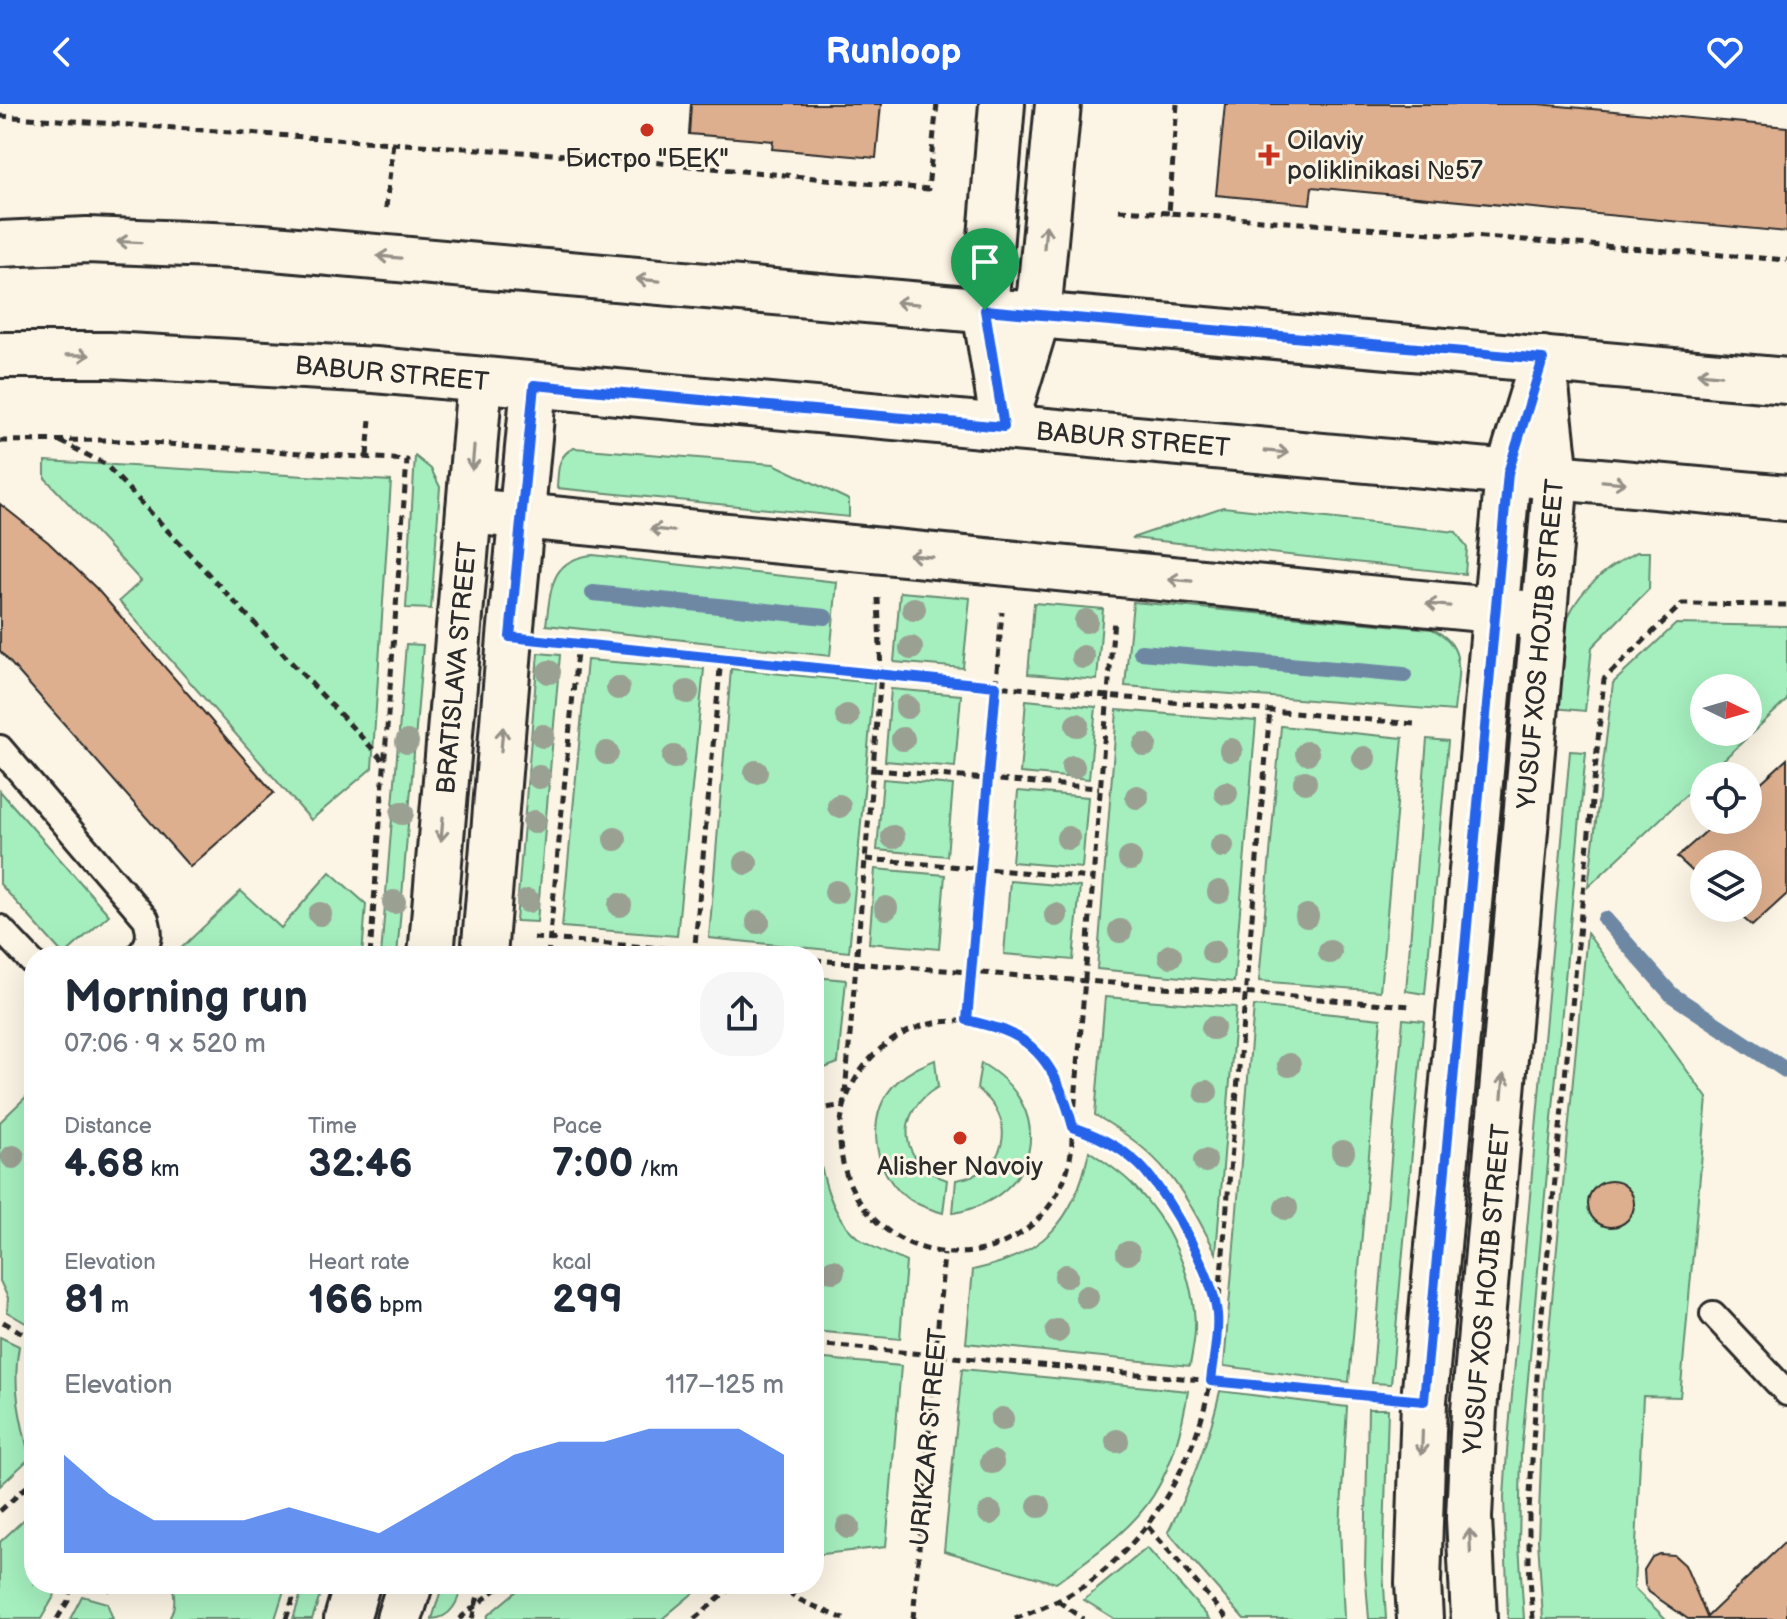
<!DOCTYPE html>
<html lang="en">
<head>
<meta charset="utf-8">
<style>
  :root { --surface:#fff; --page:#f6f6f7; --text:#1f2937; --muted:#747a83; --accent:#2563eb }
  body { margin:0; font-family:"Balsamiq Sans",sans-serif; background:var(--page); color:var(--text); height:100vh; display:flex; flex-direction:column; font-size:30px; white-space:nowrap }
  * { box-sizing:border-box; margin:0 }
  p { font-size:26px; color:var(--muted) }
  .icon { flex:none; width:44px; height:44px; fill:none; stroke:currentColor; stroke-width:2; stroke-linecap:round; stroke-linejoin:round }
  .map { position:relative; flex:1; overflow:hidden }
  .drawer { position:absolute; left:24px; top:842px; width:800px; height:648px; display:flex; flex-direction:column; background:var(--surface); border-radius:32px; box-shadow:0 8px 32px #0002 }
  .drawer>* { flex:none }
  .needle { width:52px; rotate:95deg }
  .fabs { position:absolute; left:1690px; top:570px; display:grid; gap:16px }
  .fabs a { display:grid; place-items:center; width:72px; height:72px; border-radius:50%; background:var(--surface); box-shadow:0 8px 32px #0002; font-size:40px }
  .pin { position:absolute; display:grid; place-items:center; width:68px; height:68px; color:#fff; margin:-82px -34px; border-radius:50% 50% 50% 0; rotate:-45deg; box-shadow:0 0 8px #0007 }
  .pin .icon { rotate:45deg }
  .round { display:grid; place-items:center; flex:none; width:84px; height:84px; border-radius:32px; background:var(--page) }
  .head { display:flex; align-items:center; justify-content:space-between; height:136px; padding:0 40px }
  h1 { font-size:44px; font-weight:800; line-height:60px }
  .figures { display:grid; grid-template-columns:repeat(3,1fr); gap:12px; height:136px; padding:8px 40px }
  .figures div { display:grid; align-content:center }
  .figures b { font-size:40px; font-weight:800 }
  .figures small { font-size:22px; font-weight:400 }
  .figures p { font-size:22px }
  .chart { height:224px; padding:16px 40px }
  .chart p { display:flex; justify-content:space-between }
  .chart svg { width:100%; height:144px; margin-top:8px; fill:var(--accent); opacity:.7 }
  header { display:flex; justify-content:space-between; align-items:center; height:104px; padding:0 40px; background:var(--accent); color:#fff; font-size:36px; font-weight:800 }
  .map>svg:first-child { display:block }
  .green { fill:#a5efbe; stroke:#688d74; stroke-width:2; fill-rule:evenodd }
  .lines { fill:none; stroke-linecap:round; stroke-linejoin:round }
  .stream { stroke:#6e88a4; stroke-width:16 }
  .building { fill:#ddaf8e; stroke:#2b2b2b; stroke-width:2 }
  .lane-casing { stroke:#2b2b2b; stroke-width:30 }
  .street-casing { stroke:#2b2b2b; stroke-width:50 }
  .secondary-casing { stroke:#2b2b2b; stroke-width:50 }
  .primary-casing { stroke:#2b2b2b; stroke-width:50 }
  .path { stroke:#2b2b2b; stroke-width:5; stroke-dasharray:8 6; stroke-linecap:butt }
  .lane { stroke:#fcf5e5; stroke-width:24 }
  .street { stroke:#fcf5e5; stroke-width:44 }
  .secondary { stroke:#fcf5e5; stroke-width:44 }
  .primary { stroke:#fcf5e5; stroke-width:44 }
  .tree { fill:#9aa193 }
  .oneway { stroke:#949088 }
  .route-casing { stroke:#fff; stroke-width:16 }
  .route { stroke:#2563eb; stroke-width:10 }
  .poi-dot { fill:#c8321e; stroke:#fcf5e5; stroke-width:3 }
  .labels { text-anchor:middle; stroke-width:6; stroke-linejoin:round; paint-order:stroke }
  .poi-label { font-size:26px; fill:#2b2b2b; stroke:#fcf5e5 }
  .street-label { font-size:26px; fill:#2b2b2b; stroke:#fcf5e5 }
</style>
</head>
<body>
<header><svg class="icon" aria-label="back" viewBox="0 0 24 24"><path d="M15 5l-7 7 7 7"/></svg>Runloop<svg class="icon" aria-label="heart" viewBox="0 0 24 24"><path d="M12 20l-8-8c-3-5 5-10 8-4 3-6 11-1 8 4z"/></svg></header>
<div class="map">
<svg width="1787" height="1515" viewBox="0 0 1787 1515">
  <rect width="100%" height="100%" fill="#fcf5e5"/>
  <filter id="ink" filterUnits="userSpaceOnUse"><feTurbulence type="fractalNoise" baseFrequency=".0125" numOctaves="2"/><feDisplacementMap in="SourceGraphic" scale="16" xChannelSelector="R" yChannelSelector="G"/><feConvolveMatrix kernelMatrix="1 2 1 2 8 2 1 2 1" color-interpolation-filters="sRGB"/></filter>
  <g filter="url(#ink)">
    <g class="green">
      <path d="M574 344 774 360 849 396V413L557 384C558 367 557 351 574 344Z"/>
      <path d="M415 352 431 365 440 383 431 505 406 504Z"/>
      <path d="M45 357 391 377 372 664 311 716 119 497 141 477 45 374Z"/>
      <path d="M1223 403 1456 428 1467 444 1465 470 1132 434Z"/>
      <path d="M1637 448H1650L1649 485 1592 543 1585 607 1554 604C1557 580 1557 553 1563 529 1571 492 1604 464 1637 448Z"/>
      <path d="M593 451 837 478 830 552 546 521C551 485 550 455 593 451Z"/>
      <path d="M900 488 970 494 963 564 894 558Z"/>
      <path d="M1133 498 1432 525C1469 542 1457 573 1454 607L1125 582Z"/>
      <path d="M1034 499 1103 505 1097 576 1028 570Z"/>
      <path d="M1676 520 1787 522V596L1588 783 1613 579ZM1704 584H1748V628H1704Z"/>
      <path d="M406 540 423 541 397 852H381Z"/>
      <path d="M538 549 560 551 537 818 516 817Z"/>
      <path d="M587 556 704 565 677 832 562 823Z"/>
      <path d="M731 565 874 579 849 848 709 834Z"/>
      <path d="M891 585 961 591 955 663 885 657Z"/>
      <path d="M1026 596 1096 603 1089 675 1020 669Z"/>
      <path d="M1117 606 1256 617 1234 878 1097 865Z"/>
      <path d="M1281 622 1403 634 1380 887 1259 877Z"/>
      <path d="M1427 635 1448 637 1425 890 1406 887Z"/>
      <path d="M1570 647 1586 648 1521 1350 1519 1440 1524 1515H1508L1504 1394 1507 1347Z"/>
      <path d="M883 675 953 681 947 752 877 746Z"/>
      <path d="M0 687 109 811 64 851 0 780Z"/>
      <path d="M1018 687 1088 693 1082 764 1012 758Z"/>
      <path d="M875 765 945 771 939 845 869 839Z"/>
      <path d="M330 768 366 800 362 852H173L241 787 281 824Z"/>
      <path d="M1010 777 1080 783 1073 856 1004 850Z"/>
      <path d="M1587 829 1707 994 1680 1293 1643 1292 1634 1484 1666 1515H1543L1538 1436 1544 1280Z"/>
      <path d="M814 873 846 876 838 959 814 968Z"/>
      <path d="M1105 893 1236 903 1216 1149C1182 1082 1162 1049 1095 1011Z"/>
      <path d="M1254 902 1381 915 1349 1278 1224 1262Z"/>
      <path d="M1403 915 1424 917 1391 1280 1372 1279Z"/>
      <path d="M935 956 938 983C893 1009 899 1060 947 1076L943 1109C926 1104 911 1099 898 1086 871 1058 867 1007 897 978 909 967 921 962 935 956Z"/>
      <path d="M981 959C1059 1003 1040 1095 953 1109L956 1076C1008 1069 1019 1015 977 985Z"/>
      <path d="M34 985V1213L29 1221 7 1208 8 1194 0 1177V1018Z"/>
      <path d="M814 1028C821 1064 828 1113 861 1136 874 1145 892 1151 906 1158L900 1235 814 1227Z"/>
      <path d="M1089 1047C1104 1058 1121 1068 1133 1081 1168 1116 1193 1169 1195 1219 1196 1233 1192 1248 1190 1262L966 1239 973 1166C1043 1151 1075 1117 1089 1047Z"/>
      <path d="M0 1233 19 1242C12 1281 20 1315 30 1354L0 1382Z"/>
      <path d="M814 1254 901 1262 886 1443 814 1451Z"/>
      <path d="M962 1265 1188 1287C1182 1324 1173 1360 1153 1392 1130 1428 1089 1454 1056 1479L944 1447Z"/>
      <path d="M1220 1287 1347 1303 1340 1423 1344 1515H1244L1168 1428C1191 1382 1209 1337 1220 1287Z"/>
      <path d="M1368 1305H1388L1383 1465 1386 1515H1369L1365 1466Z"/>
      <path d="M34 1406V1480H59L57 1487 41 1515H0V1438Z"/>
      <path d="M1147 1444 1210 1515H1115L1084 1496Z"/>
      <path d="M172 1480H286L275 1515H169C176 1503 175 1493 172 1480Z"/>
      <path d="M304 1480H324L312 1515H293Z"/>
      <path d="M443 1480H463C458 1497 452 1514 432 1515Z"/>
      <path d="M525 1480H704L662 1515H486L488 1511Z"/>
      <path d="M82 1492 107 1499 113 1515H70Z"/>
    </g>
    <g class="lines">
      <g class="stream">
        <path d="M593 489 825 513"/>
        <path d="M1141 548 1404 571"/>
        <path d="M1605 815 1672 891 1787 967"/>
      </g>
    </g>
    <g class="building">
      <path d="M691 0H881L876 54 772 45 773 37 689 30Z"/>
      <path d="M1225 0H1538L1787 23V128L1312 83 1310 100 1216 91Z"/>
      <path d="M0 400 48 438 96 484 274 689 190 763 0 547Z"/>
      <path d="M1787 655V790L1752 822 1732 804H1748V760H1704V778L1677 753 1719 716H1748V690Z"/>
      <circle cx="1611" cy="1100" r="23"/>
      <path d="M1787 1436V1515H1688L1649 1488 1645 1481 1644 1466 1652 1453 1659 1450 1674 1451 1685 1461 1707 1513Z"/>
    </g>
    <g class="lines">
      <g class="lane-casing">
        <g id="lane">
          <path d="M0 644 146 815C151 831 150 840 138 852"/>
          <path d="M0 824 34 860"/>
          <path d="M1713 1210 1787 1289"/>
        </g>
      </g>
      <g class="street-casing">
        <path id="street" d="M469 407 1544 511"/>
      </g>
      <g class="secondary-casing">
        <g id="secondary">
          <path d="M1002 0 985 206 1002 311"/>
          <path d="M1004 323 1038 211 1058 0"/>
          <path d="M431 852 480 276"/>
          <path d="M484 852 510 533 534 281"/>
          <path d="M347 1515 357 1480"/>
          <path d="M399 1515 410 1480"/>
          <path d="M1420 1515 1418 1479 1424 1297 1508 369 1543 255"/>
          <path d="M1474 1515 1469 1414 1474 1307 1556 373 1545 274"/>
        </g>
      </g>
      <g class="primary-casing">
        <g id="primary">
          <path d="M0 140 87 136 262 143 1787 277"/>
          <path d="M0 251H109L375 266 1787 394"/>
        </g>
      </g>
      <g class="path">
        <path d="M1177 0 1169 109 1787 156"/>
        <path d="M0 12 609 54 928 85 937 0"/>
        <path d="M386 104 393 38"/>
        <path d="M1119 106 1169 109"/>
        <path d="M0 337 106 336 407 356 370 852"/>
        <path d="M60 337 105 360 384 657"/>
        <path d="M367 352 370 315"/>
        <path d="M556 536 996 582 1415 620"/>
        <path d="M874 666 1099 684"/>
        <path d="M866 755 1092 774"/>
        <path d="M534 834 761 852"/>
        <path d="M548 852 578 538"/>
        <path d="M694 852 721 554"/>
        <path d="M814 856 1410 902"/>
        <path d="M967 916 1002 508"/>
        <circle cx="956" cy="1033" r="116"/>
        <path d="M814 1006 844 1001 881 570 878 494"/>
        <path d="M1218 1206 1270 605"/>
        <path d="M3 1218 34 1236"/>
        <path d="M814 1240 1375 1292"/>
        <path d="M34 1254 31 1266 34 1312"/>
        <path d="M0 1407 34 1376"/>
        <path d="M1148 1423 1228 1515"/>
        <path d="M81 1480 109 1486"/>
        <path d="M776 1480 800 1496 844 1515"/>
        <path d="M1058 1497 1083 1515"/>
        <path d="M57 1515 68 1497 71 1480"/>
        <path d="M286 1515 298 1480"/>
        <path d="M459 1515 503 1480"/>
        <path d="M472 1515 481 1480"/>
        <path d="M694 1515 736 1480"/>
        <path d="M913 1515 944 1150"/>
        <path d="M1015 1515C1045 1503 1075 1491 1100 1470 1165 1416 1207 1332 1214 1249 1215 1235 1219 1219 1216 1206 1209 1172 1193 1136 1173 1107 1143 1064 1124 1040 1073 1023L1114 515"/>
        <path d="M1533 1515 1529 1459V1407L1539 1239 1604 575 1682 500 1787 501"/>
      </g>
      <use href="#lane" class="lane"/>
      <use href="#street" class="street"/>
      <use href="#secondary" class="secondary"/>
      <use href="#primary" class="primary"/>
    </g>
    <g class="tree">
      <circle cx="914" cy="505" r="12"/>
      <circle cx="1086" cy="517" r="12"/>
      <circle cx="911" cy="544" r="12"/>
      <circle cx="1083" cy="553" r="12"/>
      <circle cx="549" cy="568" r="12"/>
      <circle cx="618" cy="584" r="12"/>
      <circle cx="687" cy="588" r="12"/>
      <circle cx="907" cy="603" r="12"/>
      <circle cx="847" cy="612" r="12"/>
      <circle cx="1077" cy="621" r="12"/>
      <circle cx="543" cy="632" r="12"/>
      <circle cx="903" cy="635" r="12"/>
      <circle cx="407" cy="638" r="12"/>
      <circle cx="1145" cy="641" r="12"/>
      <circle cx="1231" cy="646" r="12"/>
      <circle cx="607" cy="649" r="12"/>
      <circle cx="1307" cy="649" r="12"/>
      <circle cx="674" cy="653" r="12"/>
      <circle cx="1364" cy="654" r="12"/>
      <circle cx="1073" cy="663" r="12"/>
      <circle cx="756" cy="668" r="12"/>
      <circle cx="539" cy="673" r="12"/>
      <circle cx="1305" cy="678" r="12"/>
      <circle cx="1226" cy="689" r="12"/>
      <circle cx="1137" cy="693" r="12"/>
      <circle cx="839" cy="702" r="12"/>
      <circle cx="402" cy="709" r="12"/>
      <circle cx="534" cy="718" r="12"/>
      <circle cx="893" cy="733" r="12"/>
      <circle cx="1068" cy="734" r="12"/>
      <circle cx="615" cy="735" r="12"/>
      <circle cx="1222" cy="742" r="12"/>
      <circle cx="1130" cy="755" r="12"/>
      <circle cx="746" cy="759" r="12"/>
      <circle cx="836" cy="788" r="12"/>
      <circle cx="1219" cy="788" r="12"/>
      <circle cx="528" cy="797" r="12"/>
      <circle cx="394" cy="798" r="12"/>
      <circle cx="620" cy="801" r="12"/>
      <circle cx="886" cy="804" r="12"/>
      <circle cx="320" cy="810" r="12"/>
      <circle cx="1056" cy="811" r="12"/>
      <circle cx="1307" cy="812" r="12"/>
      <circle cx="758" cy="818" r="12"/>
      <circle cx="1120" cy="827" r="12"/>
      <circle cx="1213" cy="848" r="12"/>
      <circle cx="1330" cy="848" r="12"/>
      <circle cx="1170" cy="852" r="12"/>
      <circle cx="1213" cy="924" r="12"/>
      <circle cx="1289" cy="961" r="12"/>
      <circle cx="1206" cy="988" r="12"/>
      <circle cx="1343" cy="1048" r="12"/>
      <circle cx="13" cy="1053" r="12"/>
      <circle cx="1205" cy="1057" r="12"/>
      <circle cx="1286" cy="1104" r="12"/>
      <circle cx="1128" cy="1149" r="12"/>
      <circle cx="833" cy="1167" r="12"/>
      <circle cx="1066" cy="1172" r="12"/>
      <circle cx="1087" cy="1193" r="12"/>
      <circle cx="1057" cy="1227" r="12"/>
      <circle cx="1002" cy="1315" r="12"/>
      <circle cx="1117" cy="1337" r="12"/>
      <circle cx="992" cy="1358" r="12"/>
      <circle cx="1039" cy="1402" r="12"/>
      <circle cx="990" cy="1409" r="12"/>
      <circle cx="848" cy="1423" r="12"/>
    </g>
    <defs><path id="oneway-shaft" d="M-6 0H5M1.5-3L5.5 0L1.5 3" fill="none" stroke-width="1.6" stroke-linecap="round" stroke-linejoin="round" transform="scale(2)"/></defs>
    <g class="oneway">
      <use href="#oneway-shaft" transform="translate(1045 133) rotate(-85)"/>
      <use href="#oneway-shaft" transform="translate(129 138) rotate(-177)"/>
      <use href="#oneway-shaft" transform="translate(389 153) rotate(-175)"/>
      <use href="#oneway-shaft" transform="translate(648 176) rotate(-175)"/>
      <use href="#oneway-shaft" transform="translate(907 199) rotate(-175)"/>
      <use href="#oneway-shaft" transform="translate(78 251) rotate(1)"/>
      <use href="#oneway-shaft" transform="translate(1709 270) rotate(-175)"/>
      <use href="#oneway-shaft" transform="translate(1277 348) rotate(5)"/>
      <use href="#oneway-shaft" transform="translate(473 354) rotate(95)"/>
      <use href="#oneway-shaft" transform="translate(1614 378) rotate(5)"/>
      <use href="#oneway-shaft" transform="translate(662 426) rotate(-174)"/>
      <use href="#oneway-shaft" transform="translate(921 452) rotate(-175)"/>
      <use href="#oneway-shaft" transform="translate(1180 476) rotate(-175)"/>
      <use href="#oneway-shaft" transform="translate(1438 501) rotate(-175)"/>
      <use href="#oneway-shaft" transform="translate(502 635) rotate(-85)"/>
      <use href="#oneway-shaft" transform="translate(442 725) rotate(95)"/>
      <use href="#oneway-shaft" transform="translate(1503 982) rotate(-85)"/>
      <use href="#oneway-shaft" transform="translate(1422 1339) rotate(92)"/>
      <use href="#oneway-shaft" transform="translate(1470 1437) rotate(-92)"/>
    </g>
  </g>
  <g class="lines" filter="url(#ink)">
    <g class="route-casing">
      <path id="route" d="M985 206 1543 255 1508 369 1424 1297 1211 1277C1213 1256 1219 1231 1217 1210 1213 1170 1172 1099 1146 1068 1127 1046 1099 1032 1073 1023 1062 982 1046 942 1003 926 991 922 978 919 967 916L996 582 510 533 534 281 1004 323Z"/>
    </g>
    <use href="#route" class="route"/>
  </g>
  <g class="poi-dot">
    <circle cx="647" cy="26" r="8"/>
    <path d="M1265 39h8v8h8v8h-8v8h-8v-8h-8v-8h8z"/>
    <circle cx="960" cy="1034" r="8"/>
  </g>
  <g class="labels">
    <g class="poi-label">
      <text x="1287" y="45" text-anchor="start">Oilaviy<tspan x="1287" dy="30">poliklinikasi №57</tspan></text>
      <text x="647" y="63">Бистро "БЕК"</text>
      <text x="960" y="1071">Alisher Navoiy</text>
    </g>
    <g class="street-label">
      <text transform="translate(392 269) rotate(5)" y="9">BABUR STREET</text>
      <text transform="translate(1133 335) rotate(5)" y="9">BABUR STREET</text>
      <text transform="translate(1540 540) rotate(-85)" y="9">YUSUF XOS HOJIB STREET</text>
      <text transform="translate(456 564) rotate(-85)" y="9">BRATISLAVA STREET</text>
      <text transform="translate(1486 1185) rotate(-85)" y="9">YUSUF XOS HOJIB STREET</text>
      <text transform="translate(928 1333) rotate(-85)" y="9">URIKZAR STREET</text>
    </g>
  </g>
</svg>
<div class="fabs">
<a><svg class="needle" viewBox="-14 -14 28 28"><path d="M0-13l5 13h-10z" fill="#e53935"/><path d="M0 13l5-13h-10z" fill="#747a83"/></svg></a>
<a><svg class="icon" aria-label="locate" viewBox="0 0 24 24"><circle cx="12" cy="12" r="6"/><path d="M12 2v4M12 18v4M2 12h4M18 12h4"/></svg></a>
<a><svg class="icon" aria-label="layers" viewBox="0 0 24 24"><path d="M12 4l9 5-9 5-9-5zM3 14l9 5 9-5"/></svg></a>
</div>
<div class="pin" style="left:985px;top:206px;background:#1e9e55"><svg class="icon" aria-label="arrive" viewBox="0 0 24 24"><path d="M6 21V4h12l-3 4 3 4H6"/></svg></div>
<section class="drawer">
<div class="head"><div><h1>Morning run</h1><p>07:06 · 9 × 520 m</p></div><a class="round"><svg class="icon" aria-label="share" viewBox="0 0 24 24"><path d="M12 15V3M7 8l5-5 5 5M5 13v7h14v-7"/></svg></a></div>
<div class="figures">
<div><p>Distance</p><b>4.68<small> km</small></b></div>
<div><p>Time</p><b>32:46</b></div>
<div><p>Pace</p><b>7:00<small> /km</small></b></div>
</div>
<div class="figures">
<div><p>Elevation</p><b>81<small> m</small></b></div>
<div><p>Heart rate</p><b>166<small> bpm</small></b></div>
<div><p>kcal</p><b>299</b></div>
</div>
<div class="chart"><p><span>Elevation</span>117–125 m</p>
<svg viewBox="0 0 160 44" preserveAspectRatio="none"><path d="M0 44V14L10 26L20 34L30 34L40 34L50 30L60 34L70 38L80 30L90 22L100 14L110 10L120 10L130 6L140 6L150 6L160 14V44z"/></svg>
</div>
</section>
</div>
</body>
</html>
